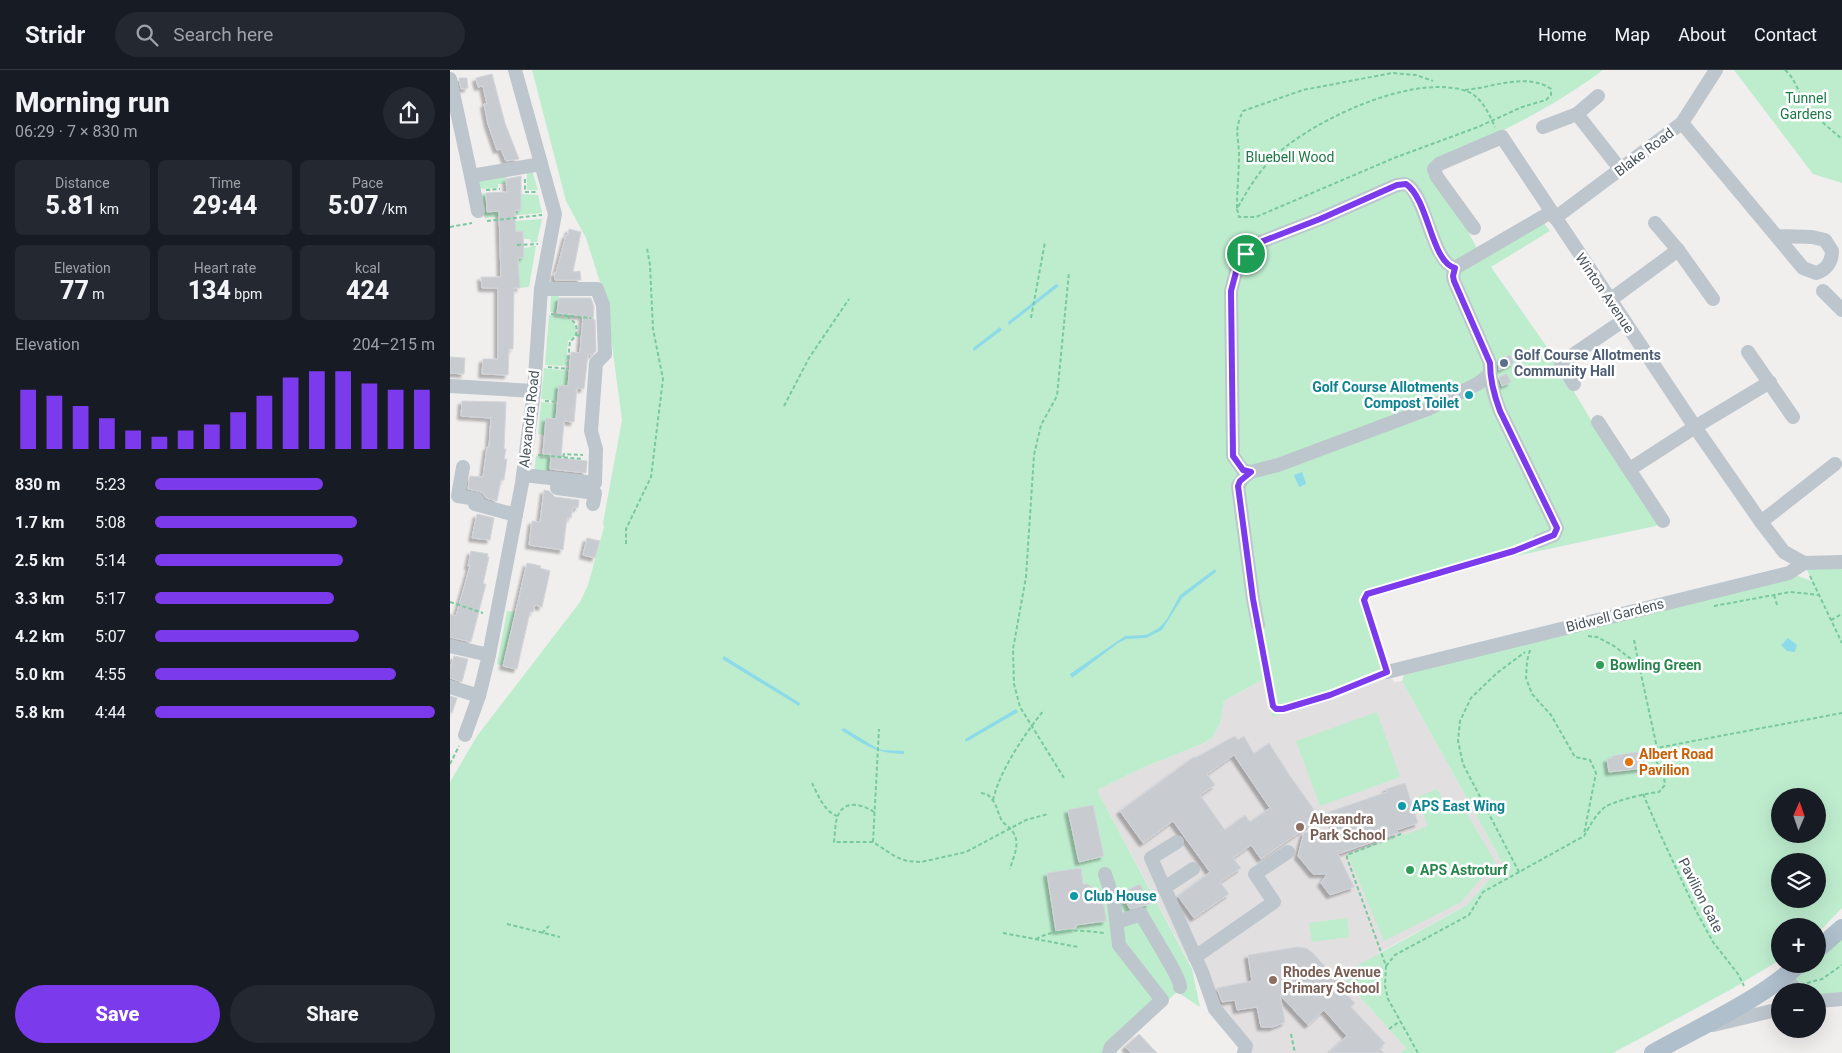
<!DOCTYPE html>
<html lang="en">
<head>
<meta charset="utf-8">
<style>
  :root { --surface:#171b24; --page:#242831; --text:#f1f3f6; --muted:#9ea1a6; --line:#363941; --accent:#7c3aed }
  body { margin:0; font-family:Roboto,sans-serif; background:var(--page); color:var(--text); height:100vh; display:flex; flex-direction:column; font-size:19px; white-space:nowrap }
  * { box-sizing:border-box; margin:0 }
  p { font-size:16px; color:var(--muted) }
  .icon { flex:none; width:28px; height:28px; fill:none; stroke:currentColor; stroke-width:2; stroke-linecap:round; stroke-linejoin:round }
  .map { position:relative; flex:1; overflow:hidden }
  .panel { display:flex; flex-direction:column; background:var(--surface); width:450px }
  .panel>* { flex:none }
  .needle { width:32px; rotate:2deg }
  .controls { position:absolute; left:1321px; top:718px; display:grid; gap:10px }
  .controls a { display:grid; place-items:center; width:55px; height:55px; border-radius:50%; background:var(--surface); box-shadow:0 5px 20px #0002; font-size:25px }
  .pin { position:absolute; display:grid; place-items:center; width:42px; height:42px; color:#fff; margin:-21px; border:2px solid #fff; border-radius:50%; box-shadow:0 1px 5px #0007 }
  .round { display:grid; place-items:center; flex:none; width:52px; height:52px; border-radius:26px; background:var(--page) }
  .summary { display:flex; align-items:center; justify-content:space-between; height:85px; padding:0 15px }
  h1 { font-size:28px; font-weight:800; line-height:38px }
  .figures { display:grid; grid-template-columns:repeat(3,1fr); gap:8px; height:85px; padding:5px 15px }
  .figures div { display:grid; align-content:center; border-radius:8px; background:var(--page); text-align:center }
  .figures b { font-size:25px; font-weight:800 }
  .figures small { font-size:14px; font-weight:400 }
  .figures p { font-size:14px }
  .chart { height:140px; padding:10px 15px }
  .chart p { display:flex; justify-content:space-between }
  .chart svg { width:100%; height:90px; margin-top:5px; stroke:var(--accent); stroke-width:6 }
  .cta { display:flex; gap:10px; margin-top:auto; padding:10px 15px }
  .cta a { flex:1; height:58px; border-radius:30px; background:var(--accent); color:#fff; font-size:20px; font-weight:800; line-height:58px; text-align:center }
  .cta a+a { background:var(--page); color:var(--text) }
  ul { padding:0 15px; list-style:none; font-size:16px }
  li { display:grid; grid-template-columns:80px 60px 1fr; align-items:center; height:38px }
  li i { height:12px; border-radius:6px; background:var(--accent) }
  header { display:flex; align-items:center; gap:30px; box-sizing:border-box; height:70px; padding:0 25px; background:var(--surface); border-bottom:1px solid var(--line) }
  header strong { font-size:24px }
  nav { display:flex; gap:28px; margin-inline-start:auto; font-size:18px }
  .search { width:350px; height:45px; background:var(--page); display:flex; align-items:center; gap:12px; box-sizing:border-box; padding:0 18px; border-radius:28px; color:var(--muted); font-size:19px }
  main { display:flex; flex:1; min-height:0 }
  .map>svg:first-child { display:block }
  .education { fill:#e2dfe0 }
  .green { fill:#beedce; fill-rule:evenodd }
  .water { fill:#8ddae8 }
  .building { fill:#c8ccd1; stroke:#d2d5da; fill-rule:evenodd; filter:url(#shadow) }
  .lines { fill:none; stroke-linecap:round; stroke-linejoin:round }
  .path { stroke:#78c99d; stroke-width:2; stroke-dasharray:4 2.5; stroke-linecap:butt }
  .minor { stroke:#bdc6cd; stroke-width:14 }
  .major { stroke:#afbfcc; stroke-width:18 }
  .route-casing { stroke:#fff; stroke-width:10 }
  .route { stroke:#7c3aed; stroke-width:6 }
  .service-dot { fill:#5c6f8a; stroke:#fff; stroke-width:2 }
  .culture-dot { fill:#0f9aa8; stroke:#fff; stroke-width:2 }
  .leisure-dot { fill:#2e9e5b; stroke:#fff; stroke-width:2 }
  .food-dot { fill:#e8710a; stroke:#fff; stroke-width:2 }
  .education-dot { fill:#8d6e63; stroke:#fff; stroke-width:2 }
  .labels { text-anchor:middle; stroke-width:5; stroke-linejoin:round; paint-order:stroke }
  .park-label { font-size:14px; fill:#1b7945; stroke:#fff }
  .street-label { font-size:14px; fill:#47535b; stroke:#fff }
  .service-label { font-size:14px; font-weight:bold; fill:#4e5e75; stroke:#fff; text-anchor:start }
  .culture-label { font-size:14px; font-weight:bold; fill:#0d838f; stroke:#fff; text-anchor:start }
  .leisure-label { font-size:14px; font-weight:bold; fill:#27864d; stroke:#fff; text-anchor:start }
  .food-label { font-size:14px; font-weight:bold; fill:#c56008; stroke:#fff; text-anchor:start }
  .education-label { font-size:14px; font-weight:bold; fill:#785e54; stroke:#fff; text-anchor:start }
</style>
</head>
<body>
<header>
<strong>Stridr</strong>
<div class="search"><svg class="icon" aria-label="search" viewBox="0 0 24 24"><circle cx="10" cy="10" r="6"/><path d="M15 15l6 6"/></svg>Search here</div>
<nav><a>Home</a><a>Map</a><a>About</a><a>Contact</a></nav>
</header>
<main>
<section class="panel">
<div class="summary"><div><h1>Morning run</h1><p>06:29 · 7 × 830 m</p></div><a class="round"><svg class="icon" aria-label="share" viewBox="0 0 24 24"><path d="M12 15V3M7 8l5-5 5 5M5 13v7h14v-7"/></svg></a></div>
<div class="figures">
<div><p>Distance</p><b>5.81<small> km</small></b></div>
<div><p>Time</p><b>29:44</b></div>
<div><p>Pace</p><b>5:07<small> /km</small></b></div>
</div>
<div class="figures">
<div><p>Elevation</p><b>77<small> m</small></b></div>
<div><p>Heart rate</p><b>134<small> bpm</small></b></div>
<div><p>kcal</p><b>424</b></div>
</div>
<div class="chart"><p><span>Elevation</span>204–215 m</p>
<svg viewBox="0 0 160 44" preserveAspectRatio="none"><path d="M5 44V15M15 44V18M25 44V23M35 44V29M45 44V35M55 44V38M65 44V35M75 44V32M85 44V26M95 44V18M105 44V9M115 44V6M125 44V6M135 44V12M145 44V15M155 44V15"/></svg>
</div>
<ul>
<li><b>830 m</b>5:23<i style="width:60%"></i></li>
<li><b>1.7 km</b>5:08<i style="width:72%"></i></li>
<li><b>2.5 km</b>5:14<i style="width:67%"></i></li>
<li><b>3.3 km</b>5:17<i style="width:64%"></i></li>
<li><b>4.2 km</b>5:07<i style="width:73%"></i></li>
<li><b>5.0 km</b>4:55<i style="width:86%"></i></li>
<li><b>5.8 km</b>4:44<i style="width:100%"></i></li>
</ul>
<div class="cta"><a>Save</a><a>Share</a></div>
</section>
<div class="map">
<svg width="1392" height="983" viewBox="0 0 1392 983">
  <defs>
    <filter id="shadow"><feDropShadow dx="-3.5" dy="3.5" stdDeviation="1" flood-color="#0004"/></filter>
  </defs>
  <rect width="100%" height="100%" fill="#f1eeee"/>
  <path class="education" d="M940 605 944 612 952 611 1053 794 1017 835 930 882 899 915 956 978 951 983H788L790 980 748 888 739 892 647 720 692 698 752 674 762 668 770 654 774 631 814 609 822 647Z"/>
  <g class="green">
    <path d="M82 0H1153C1100 40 1039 68 978 97L1005 138 1028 180 1091 149 1100 161 1041 197 1099 280 1144 355 1210 455 1061 487 917 529 940 605 822 647 814 609 774 631 770 654 762 668 752 674 692 698 647 720 742 899 750 937 727 922 696 950 666 983 655 980 652 983H0V712L27 666 130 532 138 515 154 457 153 453 172 350 156 231 136 168 116 131Z"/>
    <path d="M1284 0H1392V113L1363 104Z"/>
    <path d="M77 100H82L88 120H77Z"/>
    <path d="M56 104V114H48V118L29 119 27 112 31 107Z"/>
    <path d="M36 123 37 142 71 140 70 124 88 125 92 143 35 148 30 124Z"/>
    <path d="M92 149 87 172 81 173 80 169H74L73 162H66L65 151Z"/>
    <path d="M81 176H86L79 217 70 218 68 188 74 187V178L80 177Z"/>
    <path d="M101 224 109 225 107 243 100 242Z"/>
    <path d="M99 245C113 247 130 248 125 266L118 271 116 294 113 296 95 295Z"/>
    <path d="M94 298 119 301 118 316 109 315 108 331 91 329Z"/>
    <path d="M91 332 108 334 106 349H96L95 365 88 364Z"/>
    <path d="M86 386 101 388 99 405 84 403Z"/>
    <path d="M1354 493H1392V838L1368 863V856H1330V890L1280 920 1163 983H951L956 978 899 915 892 904 1017 835 1053 794 952 611 954 606 951 598 1339 503 1362 511ZM1330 726H1368V764H1330ZM1330 791H1368V829H1330Z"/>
    <path d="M57 541 66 542 53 596 47 594Z"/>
    <path d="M927 642 950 707 870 736 846 671Z"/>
    <path d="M987 719 998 739 1012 735 1045 792 1011 832 934 871 898 785 978 756 967 727Z"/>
    <path d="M897 848 899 867 862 872 859 853Z"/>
    <path d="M1392 858V929L1368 931V921H1346L1336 907 1351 894H1368V880Z"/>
  </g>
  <g class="water">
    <path d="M606 214 609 216 559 255 558 252Z"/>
    <path d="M550 257 552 260 524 281 523 278Z"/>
    <path d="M852 402 856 414 849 417 844 405Z"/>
    <path d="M765 499 766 502 732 528 712 560 696 568 676 569 668 573 622 608 620 604 675 566 696 565 709 558 717 549 730 525Z"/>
    <path d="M1338 568 1347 575 1345 582 1337 581 1331 575Z"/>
    <path d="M274 586 350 633 349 636 272 589Z"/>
    <path d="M566 639 568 642 516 672 515 669Z"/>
    <path d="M394 658 425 677 432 680 454 681V684C425 683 415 675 391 660Z"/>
  </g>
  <g class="building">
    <path d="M42 4 55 53 69 89 56 91 51 79 47 80 38 54 34 34H37L33 16 28 17 26 8Z"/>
    <path d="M9 8H17L18 18 11 19Z"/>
    <path d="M71 106V140H65L66 162 73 161 74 187 68 188 70 218H64L63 279H59L58 305 32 304 33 289H48V218H32L31 207H51L49 141 37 142 36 123 57 122 56 109Z"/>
    <path d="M119 159 131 162 123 202 130 201 131 210H105L104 203H106L116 165H118Z"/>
    <path d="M109 228H141L144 237 143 249 145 250 146 281 142 285 138 284 134 319 127 318 124 352 114 351 111 388 137 391 136 403 100 399 101 384H93L96 348 106 349 109 315 118 316 121 282 130 283 133 246 107 243Z"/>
    <path d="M1060 285 1064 293 1049 300 1048 290Z"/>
    <path d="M0 287 15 288 14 304 0 303Z"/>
    <path d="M1057 304 1061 312 1052 316 1049 307Z"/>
    <path d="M12 331 56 332 54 379H56L54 389H57L54 410H51L47 431 36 428 33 423 29 421 18 419 20 406 33 407 37 377H39L41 348 11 346Z"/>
    <path d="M94 420 99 421 105 427 129 430 128 438 123 437 121 448 117 447 113 480 79 475 82 451 90 452Z"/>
    <path d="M27 444 44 448 40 470 22 468Z"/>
    <path d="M137 468 150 471 145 488 133 485Z"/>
    <path d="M21 481 38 484 37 487H39L33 514H36L21 572 0 567V544L6 546 20 496H18Z"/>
    <path d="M77 493 91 496 90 498 100 501 92 537 85 535 83 542H80L67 599 53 596Z"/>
    <path d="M4 586 18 589 12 612 0 608V599Z"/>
    <path d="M0 626 7 628 2 643 0 642Z"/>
    <path d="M785 666 788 670 794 666 804 684 819 673 840 706 870 748 811 789 801 775 783 788 791 798 770 812 779 824 744 848 728 826 760 802 723 751 693 773 670 741 744 687 745 688ZM784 685 820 738 800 752 795 745 775 760 750 725 765 715 757 704Z"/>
    <path d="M1193 681 1195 698 1159 702 1157 689 1162 688V686Z"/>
    <path d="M955 713 968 753 947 760 948 763 888 784 904 817 880 825 871 813 877 804H863L848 786 854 762 889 768 879 742 937 722 936 719Z"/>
    <path d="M643 735 654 786 629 792 618 740Z"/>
    <path d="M631 798 633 814H638L647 822 649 830 654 835 656 851 626 855V858L606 861 597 803Z"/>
    <path d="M690 814 700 834 680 839 671 823Z"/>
    <path d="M847 877 856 878 863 883 889 912 887 914 905 933 901 937 935 973 930 979 934 983H879L897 966 874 940 858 955 830 925 835 952 823 957H811L807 937 787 940 785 930 772 932 767 918 802 911 798 885Z"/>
    <path d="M689 964 707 983H681L675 977Z"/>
  </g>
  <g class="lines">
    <g class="path">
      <path d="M1335 0C1345 8 1348 22 1355 33 1365 47 1379 58 1392 69"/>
      <path d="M1015 20C1040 18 1078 2 1101 19V25L1096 30 1072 37 1028 57 944 88 806 147H789L787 139C798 119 810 99 827 84 867 48 970 0 1021 23 1033 30 1039 44 1045 57"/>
      <path d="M75 109V122H87"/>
      <path d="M36 120 50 119"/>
      <path d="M787 138C787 120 789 101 789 83 788 64 784 60 793 41L853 20 942 3 966 5 983 11"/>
      <path d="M37 151 92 145"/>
      <path d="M0 157 22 153"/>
      <path d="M67 175 88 174"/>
      <path d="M101 244 141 248"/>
      <path d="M117 246 125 253C128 259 127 268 120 271L117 299"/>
      <path d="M581 248 595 172"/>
      <path d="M126 265 131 266"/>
      <path d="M98 297 119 299"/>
      <path d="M95 331 108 332"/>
      <path d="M334 336 359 288 399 229"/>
      <path d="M88 385 133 389"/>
      <path d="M113 387 114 384 133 385"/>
      <path d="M176 474V459L201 407 213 309 203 259 200 195 197 178"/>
      <path d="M1360 506 1392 573"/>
      <path d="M1324 525 1327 535"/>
      <path d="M0 532 33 543"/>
      <path d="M1264 536 1340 522 1370 525"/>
      <path d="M1381 550 1392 544"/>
      <path d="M1138 566 1147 567 1164 576 1189 595 1207 678"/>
      <path d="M810 567 823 636 826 639H833L879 625 926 606"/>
      <path d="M1184 570 1189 595"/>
      <path d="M1080 580 1077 591 1076 608 1082 624 1101 645 1125 687 1140 690 1146 703 1134 764"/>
      <path d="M933 590 914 530 917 524 1078 476"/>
      <path d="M0 694 9 676"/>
      <path d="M614 708 570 637 564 614 563 579 576 507 584 385 591 355 607 326 619 202"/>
      <path d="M362 713C368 725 374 741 387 746"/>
      <path d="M531 723 537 724C548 734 546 740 552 751 555 755 560 757 563 762 571 774 563 787 560 799"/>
      <path d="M1193 724 1212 768 1246 841 1263 872 1288 904 1294 916"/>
      <path d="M543 730C550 700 574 665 594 640"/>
      <path d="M424 742C412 734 393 729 387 748 385 755 385 764 384 772H423L446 787 457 791 471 792 516 782 576 750 598 744"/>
      <path d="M951 764 897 785V788L936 896 935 916 938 929 968 983"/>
      <path d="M423 772 429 659"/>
      <path d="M1069 802 1013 694 1008 671 1010 651 1021 628 1047 603 1075 582"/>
      <path d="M57 854 110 867"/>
      <path d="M92 863 99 856"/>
      <path d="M553 863 628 877"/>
      <path d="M586 869C605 858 633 860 654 863"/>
      <path d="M936 896 945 885 1019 845 1033 822 1134 766C1139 757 1146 744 1155 737 1164 731 1197 723 1209 722L1215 715C1214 701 1205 692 1201 679L1392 643"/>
      <path d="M1357 913 1372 909 1392 895"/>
      <path d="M899 915C911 907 919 902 935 905"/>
      <path d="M939 959 950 951"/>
      <path d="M841 964 845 983"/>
    </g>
    <g class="minor">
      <path d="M0 9 21 106 91 94"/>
      <path d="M1127 44 1170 99"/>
      <path d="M1232 53 1353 198 1366 203C1377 200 1382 191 1382 181L1375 170 1362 167 1327 166"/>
      <path d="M1093 57 1127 44 1148 26"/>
      <path d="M21 106 28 141"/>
      <path d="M1105 148 1232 53 1266 0"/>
      <path d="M1205 153 1228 180 1263 229"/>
      <path d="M1024 158 987 107 984 99 989 94 1052 67 1245 357 1311 452 1334 482 1354 493"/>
      <path d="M1373 221 1392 240"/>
      <path d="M1160 230 1228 180"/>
      <path d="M1298 282 1343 347"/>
      <path d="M1124 314 1111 293 1174 250"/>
      <path d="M0 316 84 321"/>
      <path d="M1148 352 1213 451"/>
      <path d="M13 397 8 426 27 429 25 434 66 445"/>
      <path d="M1180 399 1245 357 1320 312"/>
      <path d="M801 402 793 400 783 386 781 221 786 202 795 186 808 173 870 149 947 115C950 115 953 114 955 114 975 119 981 192 1005 198"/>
      <path d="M73 405 145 413 146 379 141 361 146 293 155 284 153 235 147 219H91"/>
      <path d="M107 418 145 423 143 434"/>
      <path d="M1311 452 1385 394"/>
      <path d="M1089 471 1104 465 1107 458 1050 341C1044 325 1039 310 1040 293L1004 211 1003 206 1005 198 1101 142"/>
      <path d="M808 555 803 529 788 416 794 407 801 402 828 395 978 339 1029 313 1040 304"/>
      <path d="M0 576 39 585"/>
      <path d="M937 602 1339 503 1354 493 1392 492"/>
      <path d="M0 617 29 626"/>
      <path d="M15 665 29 626 39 585 72 413 84 321 91 219 105 144 65 0"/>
      <path d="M727 772 701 788 752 902 765 939 796 976 794 983"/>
      <path d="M655 804 664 832 669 875 712 930 661 977 659 983"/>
      <path d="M714 818 743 799"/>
      <path d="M667 852 691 844C697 856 731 908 730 917"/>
      <path d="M745 887 824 832 805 804 838 782"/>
      <path d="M1336 907 1346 921"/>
      <path d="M1368 931 1392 929"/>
      <path d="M1263 955 1330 939"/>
    </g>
    <g class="major">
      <path d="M1368 879 1392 858"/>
      <path d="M1203 983C1252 955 1307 932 1349 894"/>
    </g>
  </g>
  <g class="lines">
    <g class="route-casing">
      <path id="route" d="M956 114C979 130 981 192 1005 198L1003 206 1004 211 1040 293C1040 310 1044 325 1050 341L1107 458 1104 465 1064 481 917 524 914 530 937 602 880 625 833 639H826L823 636 803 529 788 416 790 411 801 402 793 400 783 386 781 221 786 202 795 186 808 173 870 149 947 115Z"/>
    </g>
    <use href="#route" class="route"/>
  </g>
  <circle class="service-dot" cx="1054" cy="293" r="5"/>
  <g class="culture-dot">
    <circle cx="1019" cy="325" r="5"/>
    <circle cx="952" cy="736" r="5"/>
    <circle cx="624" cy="826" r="5"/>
  </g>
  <g class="leisure-dot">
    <circle cx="1150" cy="595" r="5"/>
    <circle cx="960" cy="800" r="5"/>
  </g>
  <circle class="food-dot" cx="1179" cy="692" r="5"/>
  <g class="education-dot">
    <circle cx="850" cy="757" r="5"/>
    <circle cx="823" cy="910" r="5"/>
  </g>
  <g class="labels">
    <g class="park-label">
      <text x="1356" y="33">Tunnel<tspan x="1356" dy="16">Gardens</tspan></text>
      <text x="840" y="92">Bluebell Wood</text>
    </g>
    <g class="street-label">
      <text transform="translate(1194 82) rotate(-37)" y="5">Blake Road</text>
      <text transform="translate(1155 223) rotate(56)" y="5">Winton Avenue</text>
      <text transform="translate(79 349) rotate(-84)" y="5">Alexandra Road</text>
      <text transform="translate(1165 545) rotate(-14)" y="5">Bidwell Gardens</text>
      <text transform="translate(1251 825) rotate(63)" y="5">Pavilion Gate</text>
    </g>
    <g class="service-label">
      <text x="1064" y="290">Golf Course Allotments<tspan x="1064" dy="16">Community Hall</tspan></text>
    </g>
    <g class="culture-label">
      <text x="1009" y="322" text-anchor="end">Golf Course Allotments<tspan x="1009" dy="16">Compost Toilet</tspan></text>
      <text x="962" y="741">APS East Wing</text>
      <text x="634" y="831">Club House</text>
    </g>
    <g class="leisure-label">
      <text x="1160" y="600">Bowling Green</text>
      <text x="970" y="805">APS Astroturf</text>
    </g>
    <g class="food-label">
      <text x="1189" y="689">Albert Road<tspan x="1189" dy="16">Pavilion</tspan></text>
    </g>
    <g class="education-label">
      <text x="860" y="754">Alexandra<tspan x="860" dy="16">Park School</tspan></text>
      <text x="833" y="907">Rhodes Avenue<tspan x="833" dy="16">Primary School</tspan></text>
    </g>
  </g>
</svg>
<div class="controls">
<a><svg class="needle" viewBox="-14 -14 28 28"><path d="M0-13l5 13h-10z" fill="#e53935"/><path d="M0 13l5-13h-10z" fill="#9ea1a6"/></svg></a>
<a><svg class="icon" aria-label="layers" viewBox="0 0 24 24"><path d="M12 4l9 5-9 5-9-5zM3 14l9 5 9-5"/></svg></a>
<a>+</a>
<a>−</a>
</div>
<div class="pin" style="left:796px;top:184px;background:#1e9e55"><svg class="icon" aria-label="arrive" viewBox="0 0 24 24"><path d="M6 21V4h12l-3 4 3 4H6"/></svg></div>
</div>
</main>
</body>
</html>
